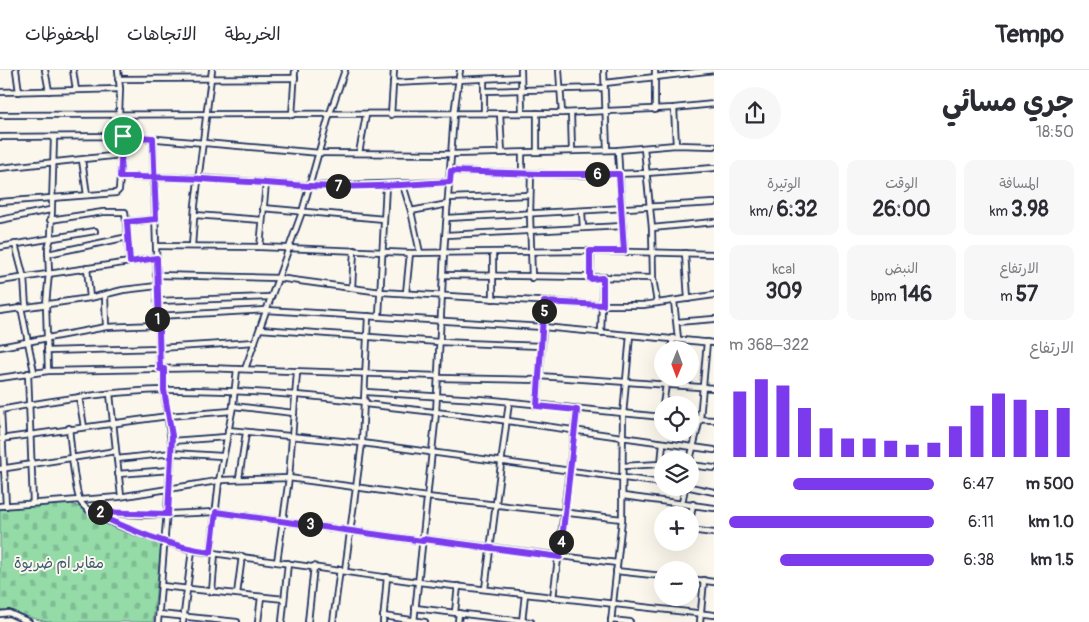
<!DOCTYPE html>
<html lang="ar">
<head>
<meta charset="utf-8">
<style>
  :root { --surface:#fff; --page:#f7f7f7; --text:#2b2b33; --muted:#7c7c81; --line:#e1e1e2; --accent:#7c3aed }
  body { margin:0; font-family:Pangolin,"Playpen Sans Arabic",sans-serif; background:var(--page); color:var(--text); direction:rtl; height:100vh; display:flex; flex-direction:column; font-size:19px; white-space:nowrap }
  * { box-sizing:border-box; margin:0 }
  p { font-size:16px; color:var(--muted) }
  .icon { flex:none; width:28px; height:28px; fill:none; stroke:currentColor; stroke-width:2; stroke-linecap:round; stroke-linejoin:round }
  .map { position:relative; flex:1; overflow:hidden; direction:ltr }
  .sheet { display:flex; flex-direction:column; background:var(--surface); width:375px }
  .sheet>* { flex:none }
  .needle { width:32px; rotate:181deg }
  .tools { position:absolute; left:654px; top:271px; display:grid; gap:10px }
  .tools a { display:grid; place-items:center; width:45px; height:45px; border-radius:50%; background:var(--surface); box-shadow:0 5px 20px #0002; font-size:25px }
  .pin { position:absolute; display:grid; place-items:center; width:42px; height:42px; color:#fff; margin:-21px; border:2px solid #fff; border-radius:50%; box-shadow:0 1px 5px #0007 }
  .km { position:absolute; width:25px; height:25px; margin:-12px; border-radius:50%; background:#222; color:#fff; font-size:14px; line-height:25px; text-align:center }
  .round { display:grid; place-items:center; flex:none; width:52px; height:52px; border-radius:26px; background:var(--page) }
  .overview { display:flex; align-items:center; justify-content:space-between; height:85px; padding:0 15px }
  h1 { font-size:28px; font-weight:700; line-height:38px }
  .stats { display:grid; grid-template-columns:repeat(3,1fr); gap:8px; height:85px; padding:5px 15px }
  .stats div { display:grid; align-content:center; border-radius:10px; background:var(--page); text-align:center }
  .stats b { font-size:21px; font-weight:700 }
  .stats small { font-size:14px; font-weight:400 }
  .stats p { font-size:14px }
  .chart { height:140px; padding:10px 15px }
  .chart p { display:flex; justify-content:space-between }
  .chart svg { width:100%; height:90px; margin-top:5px; stroke:var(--accent); stroke-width:6 }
  ul { padding:0 15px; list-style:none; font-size:16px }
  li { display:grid; grid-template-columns:80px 60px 1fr; align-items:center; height:38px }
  li i { height:12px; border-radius:6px; background:var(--accent) }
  header { display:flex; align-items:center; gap:30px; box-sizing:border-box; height:70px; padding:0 25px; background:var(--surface); border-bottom:1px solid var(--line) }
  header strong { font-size:24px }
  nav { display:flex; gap:28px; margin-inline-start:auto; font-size:18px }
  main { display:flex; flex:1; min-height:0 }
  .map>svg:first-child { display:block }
  .cemetery { fill:url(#cemetery-stones); stroke:#588583 }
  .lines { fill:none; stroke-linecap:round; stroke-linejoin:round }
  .minor-casing { stroke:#1b2f5e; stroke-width:8 }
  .minor { stroke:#fbf7ec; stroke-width:4.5 }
  .route-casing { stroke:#fff; stroke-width:10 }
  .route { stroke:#7c3aed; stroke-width:6 }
  .labels { text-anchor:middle; stroke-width:4; stroke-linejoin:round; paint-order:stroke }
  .park-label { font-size:15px; fill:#395a70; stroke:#fbf7ec }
</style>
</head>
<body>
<header>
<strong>Tempo</strong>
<nav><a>الخريطة</a><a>الاتجاهات</a><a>المحفوظات</a></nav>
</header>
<main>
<section class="sheet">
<div class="overview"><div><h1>جري مسائي</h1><p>18:50</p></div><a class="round"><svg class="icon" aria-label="share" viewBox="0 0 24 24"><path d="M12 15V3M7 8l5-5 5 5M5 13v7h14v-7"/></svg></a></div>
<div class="stats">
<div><p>المسافة</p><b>3.98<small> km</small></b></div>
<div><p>الوقت</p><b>26:00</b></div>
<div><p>الوتيرة</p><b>6:32<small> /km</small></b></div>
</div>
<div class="stats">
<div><p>الارتفاع</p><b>57<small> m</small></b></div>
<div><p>النبض</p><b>146<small> bpm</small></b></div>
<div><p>kcal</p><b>309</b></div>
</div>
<div class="chart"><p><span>الارتفاع</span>322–368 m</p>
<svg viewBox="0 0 160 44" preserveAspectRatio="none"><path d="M5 44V12M15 44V6M25 44V9M35 44V20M45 44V30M55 44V35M65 44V35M75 44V36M85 44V38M95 44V37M105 44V29M115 44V19M125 44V13M135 44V16M145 44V21M155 44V20"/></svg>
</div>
<ul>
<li><b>500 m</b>6:47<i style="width:69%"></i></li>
<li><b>1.0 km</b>6:11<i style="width:100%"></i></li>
<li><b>1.5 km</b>6:38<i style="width:75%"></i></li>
</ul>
</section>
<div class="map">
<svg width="714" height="552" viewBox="0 0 714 552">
  <defs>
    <pattern id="cemetery-stones" width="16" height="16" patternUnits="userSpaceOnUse" patternTransform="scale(1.25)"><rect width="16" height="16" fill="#94dba8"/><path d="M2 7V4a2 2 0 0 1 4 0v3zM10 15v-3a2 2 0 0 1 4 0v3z" fill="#7fbc93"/></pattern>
  </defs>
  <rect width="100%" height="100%" fill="#fbf7ec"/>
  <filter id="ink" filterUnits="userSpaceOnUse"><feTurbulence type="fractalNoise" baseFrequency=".02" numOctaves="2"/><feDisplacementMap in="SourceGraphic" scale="10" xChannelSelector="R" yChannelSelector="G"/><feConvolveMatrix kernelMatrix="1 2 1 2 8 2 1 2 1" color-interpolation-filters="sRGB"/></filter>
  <g filter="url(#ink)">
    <path class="cemetery" d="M68 432 161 475 153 552H47L0 539V439Z"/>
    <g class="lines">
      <g class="minor-casing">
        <g id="minor">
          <path d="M16 0 19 22"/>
          <path d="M45 0 49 21"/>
          <path d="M73 0 76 20"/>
          <path d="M118 0 120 19 119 44 123 66 120 107 199 108 310 116 449 112"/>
          <path d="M521 0 522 43"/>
          <path d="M559 0 562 43"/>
          <path d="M604 0 607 80"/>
          <path d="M655 0V40"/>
          <path d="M118 9 295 8"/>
          <path d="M393 13 521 7"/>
          <path d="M605 13 714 0"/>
          <path d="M484 21 604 18"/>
          <path d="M0 22 120 19"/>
          <path d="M674 38 676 75"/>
          <path d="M484 43V10"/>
          <path d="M500 43 502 83"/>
          <path d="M571 43 572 81"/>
          <path d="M0 45 562 43 674 38 714 34"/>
          <path d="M292 45 295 0"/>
          <path d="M391 45 394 0"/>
          <path d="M0 67 123 66 320 83 452 84 618 80 676 75 714 76"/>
          <path d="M153 68 156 176 260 177 410 183 591 181 714 184"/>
          <path d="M644 78 652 158 653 208 657 233"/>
          <path d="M618 80 624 181"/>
          <path d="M537 82V43"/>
          <path d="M359 83 366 45"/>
          <path d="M522 83V103"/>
          <path d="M82 90 87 125"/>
          <path d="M0 98 121 85"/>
          <path d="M451 101 579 105 646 103 714 98"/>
          <path d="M531 104 530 145 532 208"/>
          <path d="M403 115 411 141 420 183"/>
          <path d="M449 128 530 125"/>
          <path d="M0 132 116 123 119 120 120 107"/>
          <path d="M263 138 384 149"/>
          <path d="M411 141 448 134"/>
          <path d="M582 142 583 158"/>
          <path d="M195 145 262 150"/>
          <path d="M447 148 714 133"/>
          <path d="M0 150 50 140"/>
          <path d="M50 150 103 142H125L130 192"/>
          <path d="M127 152 156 149"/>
          <path d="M652 158 714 152"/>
          <path d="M446 165 623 156"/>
          <path d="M15 174 24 208 26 237"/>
          <path d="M156 176 160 299"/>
          <path d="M192 176 195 135 212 0"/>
          <path d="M0 177 95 161"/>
          <path d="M260 177 266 113"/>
          <path d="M685 183 688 229"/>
          <path d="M48 184 128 167"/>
          <path d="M87 198 90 228"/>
          <path d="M156 205 278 208 381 222 603 235H643L714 225"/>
          <path d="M443 205 653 208"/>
          <path d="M590 209 591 181"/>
          <path d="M0 211 157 188"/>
          <path d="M352 218 354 180"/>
          <path d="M406 223 410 183"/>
          <path d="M105 225 106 257"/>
          <path d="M493 229V182"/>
          <path d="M157 231 271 227"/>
          <path d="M674 231 678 269"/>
          <path d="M21 237 34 302"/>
          <path d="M0 241 90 228 123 220 157 216"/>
          <path d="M157 246 266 240 543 257 714 273"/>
          <path d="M379 246 386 115"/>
          <path d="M677 252 714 249"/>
          <path d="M260 259 439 272 541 276"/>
          <path d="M601 263 603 209"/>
          <path d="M0 277 106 257 157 255"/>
          <path d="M671 280 673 268"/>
          <path d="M47 281 159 278 255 272"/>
          <path d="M245 299 302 142 329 46 345 0"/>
          <path d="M48 301 46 234 49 203 48 178 51 168 54 68"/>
          <path d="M28 303 33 433"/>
          <path d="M539 306 714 318"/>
          <path d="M0 308 48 301 207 298 438 306"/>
          <path d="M438 308 538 310"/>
          <path d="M366 322 493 330 662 347"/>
          <path d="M110 324 121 426"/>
          <path d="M79 327 84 357"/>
          <path d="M365 334 487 348 714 380"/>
          <path d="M663 335 667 308"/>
          <path d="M233 336 294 343"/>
          <path d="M537 336 545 232"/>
          <path d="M0 340C54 330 110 321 165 320 233 319 299 324 366 332"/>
          <path d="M1 340 6 436"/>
          <path d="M661 347 662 339"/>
          <path d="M690 349 714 350"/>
          <path d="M69 358C71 375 74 417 80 431 89 450 171 474 192 480L418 512 714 545"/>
          <path d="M228 360 362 373 662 413"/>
          <path d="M0 369 168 346 232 341"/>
          <path d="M172 371 226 367"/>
          <path d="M117 389 172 383 222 386"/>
          <path d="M690 390 700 349 707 272"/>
          <path d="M690 395 714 398"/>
          <path d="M623 396 661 394 663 373"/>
          <path d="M0 399 116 381"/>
          <path d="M118 404 170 400"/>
          <path d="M239 408 246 363"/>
          <path d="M690 417 714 422"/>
          <path d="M623 426 714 438"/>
          <path d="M682 433 685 418"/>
          <path d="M0 436 119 427 223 410 289 408 427 427 622 449"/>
          <path d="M94 442 145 445 216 442 423 471"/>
          <path d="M690 452 693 434"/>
          <path d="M690 460 714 463"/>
          <path d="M423 469 617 493"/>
          <path d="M211 482 219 411 233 336 237 299"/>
          <path d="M277 492 289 408 297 302"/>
          <path d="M345 500 362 373 368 246"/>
          <path d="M616 501 662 506"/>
          <path d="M690 509 714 512"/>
          <path d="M162 516 284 529"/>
          <path d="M485 519 509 332"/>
          <path d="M212 522 215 483"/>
          <path d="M237 524 242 486"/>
          <path d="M553 528 577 340"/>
          <path d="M415 538 531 552"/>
          <path d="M455 542 458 516"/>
          <path d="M0 544 9 543 29 552"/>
          <path d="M159 544 237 552"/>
          <path d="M383 546 425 552"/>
          <path d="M611 550 630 552"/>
          <path d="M158 552 172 378 164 320V299"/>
          <path d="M183 552 192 480"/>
          <path d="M258 552 261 527"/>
          <path d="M282 552 288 493"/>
          <path d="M308 552 314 496"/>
          <path d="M333 552 340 499"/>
          <path d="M383 552 387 507"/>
          <path d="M414 552 436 343 444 183 454 44 460 0"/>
          <path d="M458 552 459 543"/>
          <path d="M522 552 525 524"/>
          <path d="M611 552 622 449 623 345 630 265"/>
          <path d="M700 552 704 510"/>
        </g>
      </g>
      <use href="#minor" class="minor"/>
    </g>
  </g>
  <g class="lines" filter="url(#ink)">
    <g class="route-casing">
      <path id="route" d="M123 66 153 68 156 149 127 152 130 192 157 188 160 299H164V320L172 366 168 444 92 442C131 460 169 477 211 482L216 442 423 471V469L560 487 577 340 537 336 544 232 603 235V208L590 209V181H624L619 104H541L451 101 450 112C403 115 355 118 308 116 245 112 183 106 120 107L123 66"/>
    </g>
    <use href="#route" class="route"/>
  </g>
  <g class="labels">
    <g class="park-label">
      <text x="59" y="498">مقابر ام ضريوة</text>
    </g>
  </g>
</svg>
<div class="tools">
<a><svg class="needle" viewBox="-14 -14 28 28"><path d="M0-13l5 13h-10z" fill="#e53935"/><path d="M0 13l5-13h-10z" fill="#7c7c81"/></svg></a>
<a><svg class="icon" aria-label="locate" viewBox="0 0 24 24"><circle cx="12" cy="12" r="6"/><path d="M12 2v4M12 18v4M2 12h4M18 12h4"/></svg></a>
<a><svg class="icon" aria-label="layers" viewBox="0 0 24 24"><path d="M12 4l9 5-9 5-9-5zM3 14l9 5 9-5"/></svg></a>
<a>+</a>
<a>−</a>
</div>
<div class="pin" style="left:123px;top:66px;background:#1e9e55"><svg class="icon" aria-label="arrive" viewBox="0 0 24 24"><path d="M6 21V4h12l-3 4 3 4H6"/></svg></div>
<b class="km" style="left:157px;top:249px">1</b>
<b class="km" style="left:100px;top:442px">2</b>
<b class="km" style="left:310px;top:454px">3</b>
<b class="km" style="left:561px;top:472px">4</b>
<b class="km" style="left:544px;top:241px">5</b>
<b class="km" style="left:597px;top:104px">6</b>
<b class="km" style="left:338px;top:116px">7</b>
</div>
</main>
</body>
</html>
